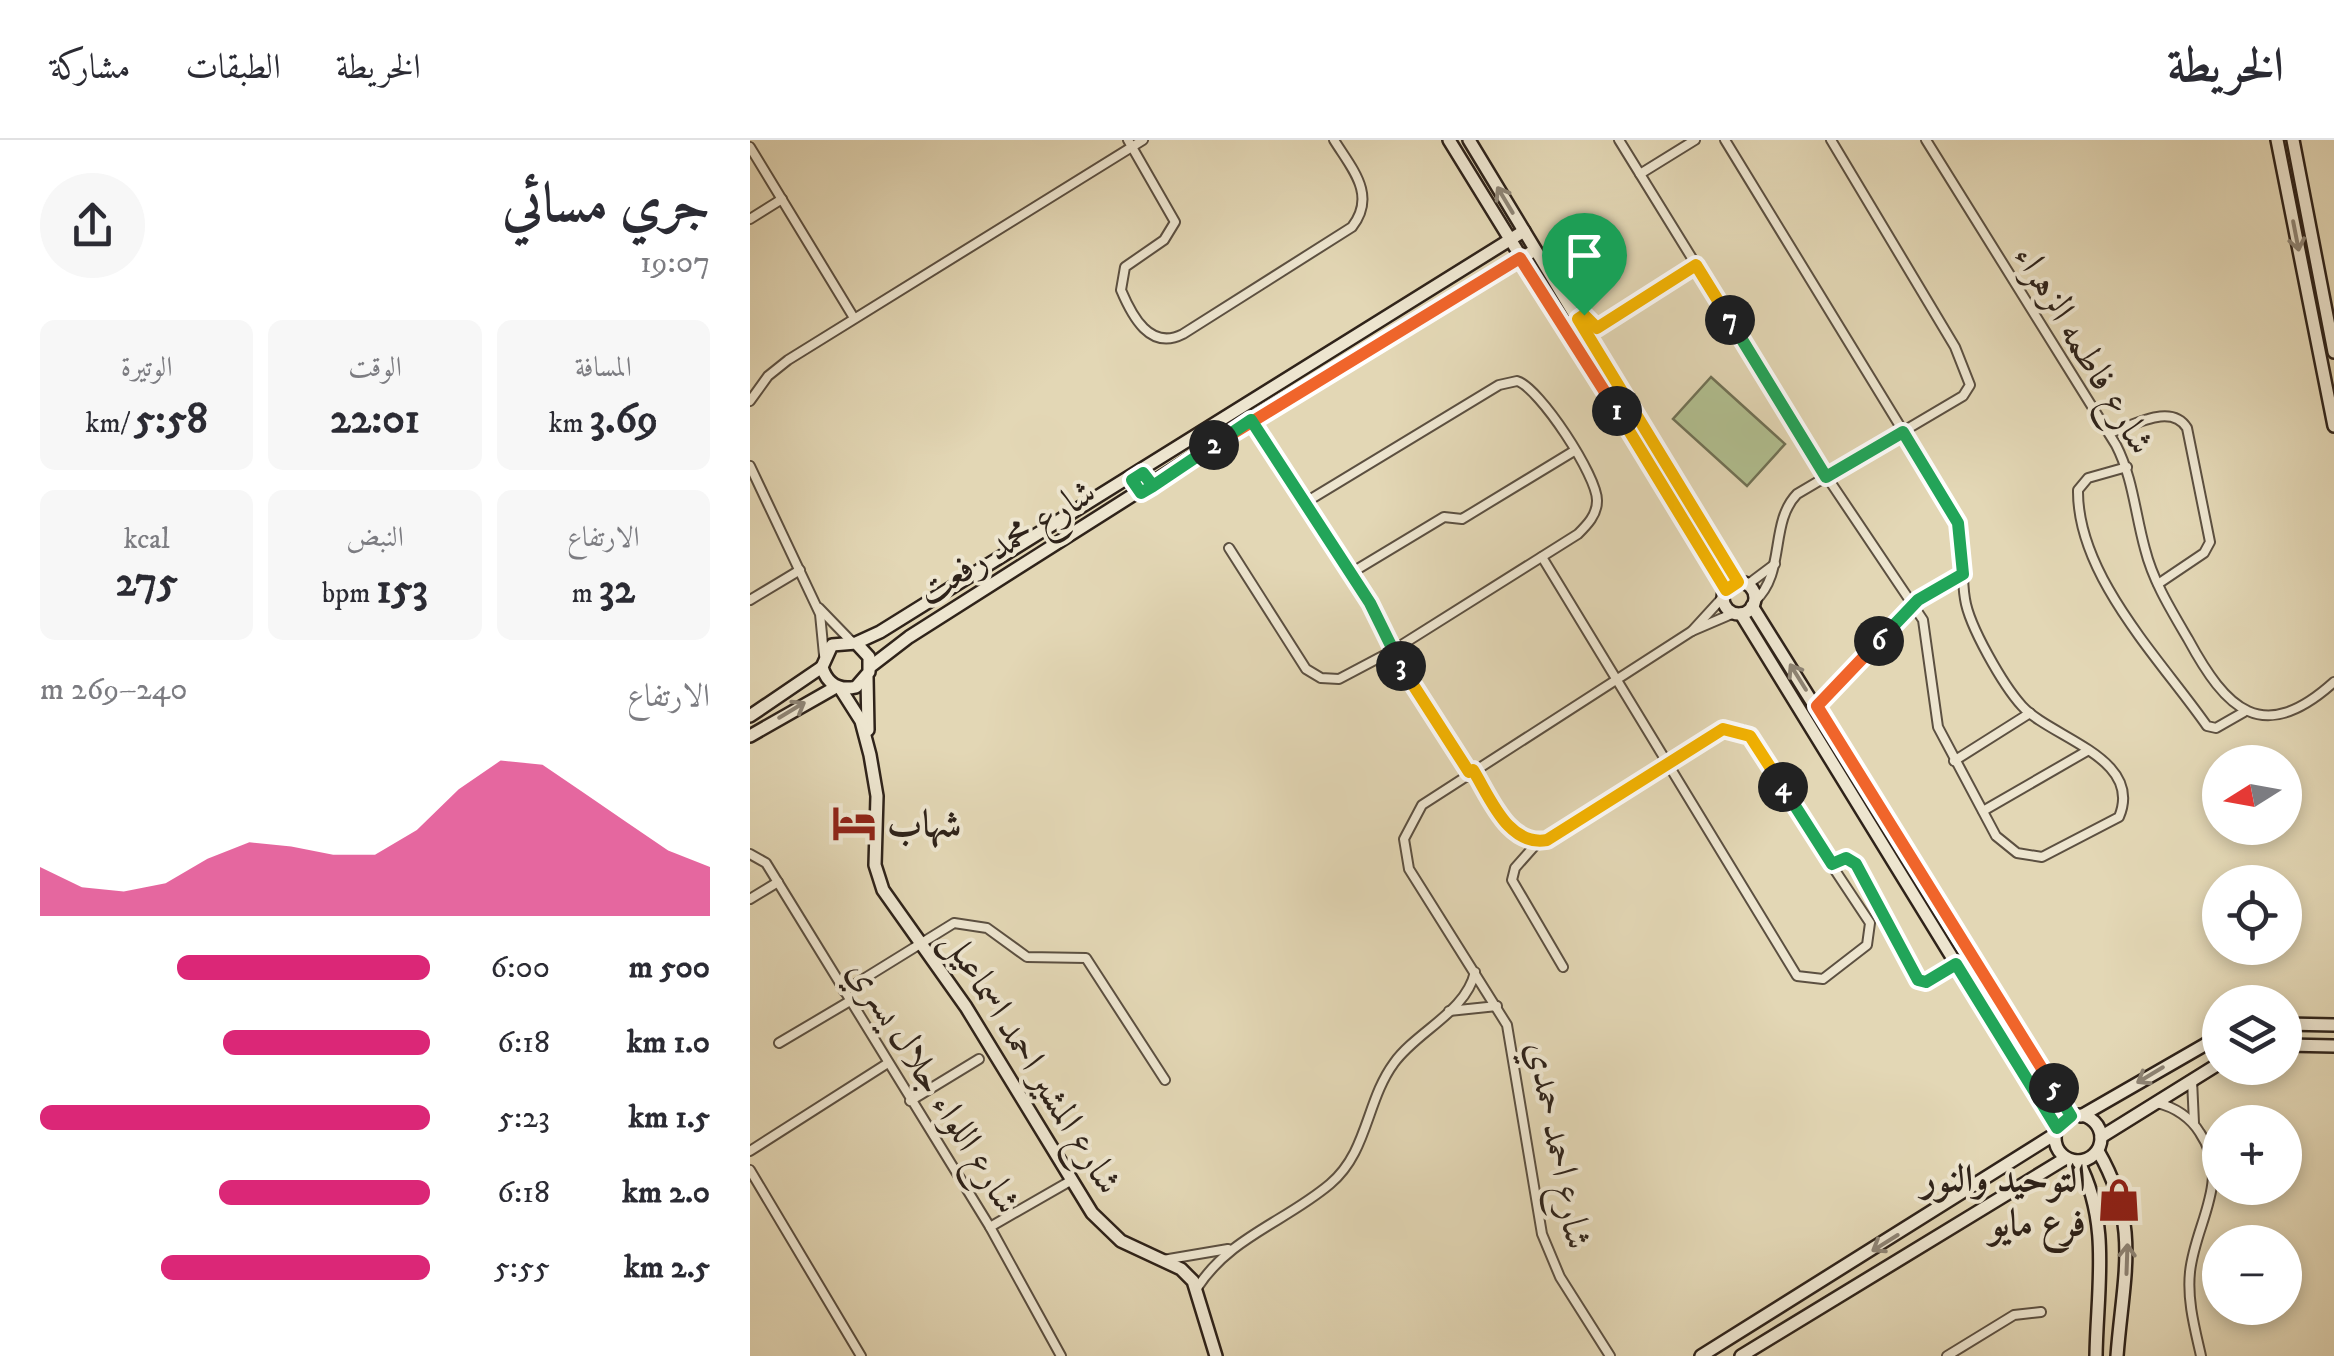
<!DOCTYPE html>
<html lang="ar">
<head>
<meta charset="utf-8">
<style>
  :root { --surface:#fff; --page:#f7f7f7; --text:#2b2b33; --muted:#7c7c81; --line:#e1e1e2; --accent:#db2777 }
  body { margin:0; font-family:"IM FELL DW Pica",Amiri,serif; background:var(--page); color:var(--text); direction:rtl; height:100vh; display:flex; flex-direction:column; font-size:38px; white-space:nowrap }
  * { box-sizing:border-box; margin:0 }
  p { font-size:32px; color:var(--muted) }
  .icon { flex:none; width:55px; height:55px; fill:none; stroke:currentColor; stroke-width:2; stroke-linecap:round; stroke-linejoin:round }
  .map { position:relative; flex:1; overflow:hidden; direction:ltr }
  .panel { display:flex; flex-direction:column; background:var(--surface); width:750px }
  .panel>* { flex:none }
  .needle { width:65px; rotate:259deg }
  .controls { position:absolute; left:1452px; top:605px; display:grid; gap:20px }
  .controls a { display:grid; place-items:center; width:100px; height:100px; border-radius:50%; background:var(--surface); box-shadow:0 5px 15px #0003; font-size:50px }
  .pin { position:absolute; display:grid; place-items:center; width:85px; height:85px; color:#fff; margin:-102px -42px; border-radius:50% 50% 50% 0; rotate:-45deg; box-shadow:0 0 10px #0007 }
  .pin .icon { rotate:45deg }
  .km { position:absolute; width:50px; height:50px; margin:-25px; border-radius:50%; background:#222; color:#fff; font-size:28px; line-height:50px; text-align:center }
  .round { display:grid; place-items:center; flex:none; width:105px; height:105px; border-radius:52px; background:var(--page) }
  .head { display:flex; align-items:center; justify-content:space-between; height:170px; padding:0 40px }
  h1 { font-size:55px; font-weight:700; line-height:75px }
  .metrics { display:grid; grid-template-columns:repeat(3,1fr); gap:15px; height:170px; padding:10px 40px }
  .metrics div { display:grid; align-content:center; border-radius:15px; background:var(--page); text-align:center }
  .metrics b { font-size:42px; font-weight:700 }
  .metrics small { font-size:28px; font-weight:400 }
  .metrics p { font-size:28px }
  .chart { height:280px; padding:20px 40px }
  .chart p { display:flex; justify-content:space-between }
  .chart svg { width:100%; height:180px; margin-top:10px; fill:var(--accent); opacity:.7 }
  ul { padding:0 40px; list-style:none; font-size:32px }
  li { display:grid; grid-template-columns:160px 120px 1fr; align-items:center; height:75px }
  li i { height:25px; border-radius:12px; background:var(--accent) }
  header { display:flex; align-items:center; gap:60px; box-sizing:border-box; height:140px; padding:0 50px; background:var(--surface); border-bottom:2px solid var(--line) }
  header strong { font-size:48px }
  nav { display:flex; gap:55px; margin-inline-start:auto; font-size:35px }
  main { display:flex; flex:1; min-height:0 }
  .map>svg:first-child { display:block }
  .green { fill:#b1bf90; stroke:#707155; stroke-width:2.5 }
  .lines { fill:none; stroke-linecap:round; stroke-linejoin:round }
  .street-casing { stroke:#5c5041; stroke-width:12 }
  .secondary-casing { stroke:#2f231a; stroke-width:16 }
  .street { stroke:#ede5cf; stroke-width:8 }
  .secondary { stroke:#ede5cf; stroke-width:11 }
  .oneway { stroke:#8e8474 }
  .split-1-casing { stroke:#fff; stroke-width:20 }
  .split-2-casing { stroke:#fff; stroke-width:20 }
  .split-3-casing { stroke:#fff; stroke-width:20 }
  .split-4-casing { stroke:#fff; stroke-width:20 }
  .split-5-casing { stroke:#fff; stroke-width:20 }
  .split-6-casing { stroke:#fff; stroke-width:20 }
  .split-7-casing { stroke:#fff; stroke-width:20 }
  .split-8-casing { stroke:#fff; stroke-width:20 }
  .split-1 { stroke:#f5b400; stroke-width:12 }
  .split-2 { stroke:#f0652b; stroke-width:12 }
  .split-3 { stroke:#22a559; stroke-width:12 }
  .split-4 { stroke:#f5b400; stroke-width:12 }
  .split-5 { stroke:#22a559; stroke-width:12 }
  .split-6 { stroke:#f0652b; stroke-width:12 }
  .split-7 { stroke:#22a559; stroke-width:12 }
  .split-8 { stroke:#f5b400; stroke-width:12 }
  .labels { text-anchor:middle; stroke-width:8; stroke-linejoin:round; paint-order:stroke }
  .street-label { font-size:38px; fill:#2f231a; stroke:#ede5cf }
  .poi-label { font-size:38px; font-weight:bold; fill:#2f231a; stroke:#ede5cf; text-anchor:start }
</style>
</head>
<body>
<header>
<strong>الخريطة</strong>
<nav><a>الخريطة</a><a>الطبقات</a><a>مشاركة</a></nav>
</header>
<main>
<div class="map">
<svg width="1584" height="1216" viewBox="0 0 1584 1216">
  <rect width="100%" height="100%" fill="#e3d7b5"/>
  <filter id="stains"><feTurbulence type="fractalNoise" baseFrequency=".002" numOctaves="4"/><feColorMatrix values="0 0 0 0 .2 0 0 0 0 .09 0 0 0 0 .02 0 0 0 .5 -.17"/></filter>
  <radialGradient id="worn" r=".72"><stop offset=".6" stop-color="#630" stop-opacity="0"/><stop offset="1" stop-color="#630" stop-opacity=".3"/></radialGradient>
  <path class="green" d="M961 237 1035 304 997 346 923 279Z"/>
  <g class="lines">
    <g class="street-casing">
      <g id="street">
        <path d="M378 0 425 82 414 100 375 127 371 150C382 176 400 211 433 194L602 87C627 55 602 29 584 0"/>
        <path d="M869 0 1077 337 1173 480 1188 587 1246 696 1267 713 1292 717 1369 677C1394 618 1301 598 1272 566 1253 545 1219 486 1215 459 1210 431 1217 402 1205 376L975 0"/>
        <path d="M1176 0 1366 305C1383 338 1385 373 1395 409 1403 441 1421 470 1438 499 1476 569 1512 607 1584 542"/>
        <path d="M0 7 104 178"/>
        <path d="M890 34 945 0"/>
        <path d="M0 79 32 59"/>
        <path d="M827 179 835 175 847 188 946 125"/>
        <path d="M0 261 18 236 38 220 393 0"/>
        <path d="M501 280 620 463 642 511 719 632"/>
        <path d="M1359 293C1383 286 1421 262 1437 288L1460 402 1454 413 1408 444"/>
        <path d="M0 326 70 474 74 515"/>
        <path d="M1377 327 1338 338 1328 350C1327 436 1411 520 1457 586L1466 588 1494 572"/>
        <path d="M479 408 556 529 571 538 589 539 642 511 828 394C837 385 847 375 847 361 848 337 789 247 767 241L749 245 556 362"/>
        <path d="M601 433 694 377 712 379 824 311"/>
        <path d="M997 445 1025 424"/>
        <path d="M0 460 50 430"/>
        <path d="M1005 461C1036 433 1019 383 1047 354L1213 256 1220 245 1205 207 1081 0"/>
        <path d="M69 468 101 501"/>
        <path d="M942 491 974 456"/>
        <path d="M1067 567 1168 459 1213 434"/>
        <path d="M1204 621 1280 573"/>
        <path d="M723 630C740 657 758 707 797 701L973 589 992 590 1120 783 1117 805 1073 839 1047 836 792 417"/>
        <path d="M1233 671 1337 611"/>
        <path d="M788 702 765 728 762 740 813 827"/>
        <path d="M0 714 16 723 240 1087 311 1216"/>
        <path d="M1082 724 1096 718 1106 724 1168 840 1176 841 1206 824"/>
        <path d="M0 759 28 742"/>
        <path d="M94 851 204 783 237 788 277 817 336 818 415 940"/>
        <path d="M699 871 747 866"/>
        <path d="M29 903 100 861"/>
        <path d="M1442 940 1444 983"/>
        <path d="M160 961 229 919"/>
        <path d="M1407 963C1425 967 1441 978 1450 993 1482 1040 1445 1083 1440 1132 1437 1161 1445 1189 1451 1216"/>
        <path d="M0 1011 138 923"/>
        <path d="M0 1030 111 1216"/>
        <path d="M240 1087 322 1040"/>
        <path d="M413 1120 478 1109"/>
        <path d="M447 1148C480 1097 535 1082 580 1044 618 1012 616 961 644 923 667 891 716 872 725 832"/>
        <path d="M860 1216 810 1137 792 1094 757 885 659 729 654 699 672 665 942 491 984 473"/>
        <path d="M1197 1216 1264 1175 1291 1172"/>
      </g>
    </g>
    <g class="secondary-casing">
      <g id="secondary">
        <path d="M699 0 976 450"/>
        <path d="M719 0 987 443"/>
        <path d="M1527 0 1584 286"/>
        <path d="M1543 0 1584 212"/>
        <circle cx="989" cy="458" r="16"/>
        <path d="M1002 466 1321 976"/>
        <path d="M991 474 1307 988"/>
        <path d="M106 503 119 517V532L106 547C89 551 77 544 72 527L82 505 106 503 130 492 774 91"/>
        <path d="M120 527 159 497 501 280 785 110"/>
        <path d="M117 537 118 590"/>
        <path d="M90 548 111 581 120 615 127 656 125 725 133 750 216 867 342 1073 371 1101 431 1129 443 1141 466 1216"/>
        <path d="M0 576 72 527"/>
        <path d="M0 596 86 547"/>
        <path d="M1535 884 1584 885"/>
        <path d="M1535 905 1584 906"/>
        <circle cx="1328" cy="998" r="23"/>
        <path d="M1331 976 1470 896"/>
        <path d="M1351 997 1470 923"/>
        <path d="M1348 1011C1391 1085 1373 1136 1367 1216"/>
        <path d="M1328 1021C1361 1083 1347 1148 1346 1216"/>
        <path d="M951 1216 1305 994"/>
        <path d="M991 1216 1316 1018"/>
      </g>
    </g>
    <use href="#street" class="street"/>
    <use href="#secondary" class="secondary"/>
  </g>
  <defs><path id="oneway-shaft" d="M-6 0H5M1.5-3L5.5 0L1.5 3" fill="none" stroke-width="1.6" stroke-linecap="round" stroke-linejoin="round" transform="scale(2.5)"/></defs>
  <g class="oneway">
    <use href="#oneway-shaft" transform="translate(755 60) rotate(-121)"/>
    <use href="#oneway-shaft" transform="translate(1546 96) rotate(79)"/>
    <use href="#oneway-shaft" transform="translate(1048 537) rotate(-122)"/>
    <use href="#oneway-shaft" transform="translate(42 570) rotate(-31)"/>
    <use href="#oneway-shaft" transform="translate(1400 935) rotate(149)"/>
    <use href="#oneway-shaft" transform="translate(1135 1103) rotate(148)"/>
    <use href="#oneway-shaft" transform="translate(1377 1119) rotate(-88)"/>
  </g>
  <g class="lines">
    <g class="split-1-casing">
      <path id="split-1" d="M834 175 828 179 988 442 976 450 867 271"/>
    </g>
    <g class="split-2-casing">
      <path id="split-2" d="M464 305 770 118 867 271"/>
    </g>
    <g class="split-3-casing">
      <path id="split-3" d="M464 305 403 346 393 333 382 340 391 353 403 346 501 280 620 463 651 526"/>
    </g>
    <g class="split-4-casing">
      <path id="split-4" d="M651 526 719 632 723 630C740 657 758 707 797 700L973 589 1000 596 1033 647"/>
    </g>
    <g class="split-5-casing">
      <path id="split-5" d="M1033 647 1082 724 1096 718 1106 724 1168 840 1176 842 1206 824 1307 988 1321 976 1304 948"/>
    </g>
    <g class="split-6-casing">
      <path id="split-6" d="M1129 501 1067 566 1304 948"/>
    </g>
    <g class="split-7-casing">
      <path id="split-7" d="M980 180 1076 337 1153 292 1208 383 1213 434 1168 460 1129 501"/>
    </g>
    <g class="split-8-casing">
      <path id="split-8" d="M834 175 847 188 946 125 980 180"/>
    </g>
    <use href="#split-1" class="split-1"/>
    <use href="#split-2" class="split-2"/>
    <use href="#split-3" class="split-3"/>
    <use href="#split-4" class="split-4"/>
    <use href="#split-5" class="split-5"/>
    <use href="#split-6" class="split-6"/>
    <use href="#split-7" class="split-7"/>
    <use href="#split-8" class="split-8"/>
  </g>
  <defs>
    <g id="hotel-bare" transform="scale(3.45)"><path d="M-6-4.5h1.5V1H6V5H4.5V3h-9V5H-6ZM-4 0a1.8 1.8 0 1 1 3.6 0ZM.5 0V-2.5h3Q6-2.5 6 0Z" fill="#8f2418" stroke="#ede5cf" stroke-width="2.5" paint-order="stroke"/></g>
    <g id="shop-bare" transform="scale(3.45)"><path d="M-5-2.5h2.3a2.7 3.5 0 0 1 5.4 0H5L5.5 6h-11ZM-1.5-2.5h3a1.5 2.3 0 0 0-3 0Z" fill="#8f2418" stroke="#ede5cf" stroke-width="2.5" paint-order="stroke"/></g>
  </defs>
  <g fill-rule="evenodd">
    <use href="#hotel-bare" x="104" y="683"/>
    <use href="#shop-bare" x="1369" y="1060"/>
  </g>
  <g class="labels">
    <g class="street-label">
      <text transform="translate(1335 209) rotate(59)" y="13">شارع فاطمه الزهراء</text>
      <text transform="translate(256 401) rotate(-32)" y="13">شارع محمد رفعت</text>
      <text transform="translate(283 921) rotate(58)" y="13">شارع المشير احمد اسماعيل</text>
      <text transform="translate(185 946) rotate(58)" y="13">شارع اللواء جلال يسري</text>
      <text transform="translate(810 1005) rotate(79)" y="13">شارع احمد حمدي</text>
    </g>
    <g class="poi-label">
      <text x="137" y="696">شهاب</text>
      <text x="1336" y="1051" text-anchor="end">التوحيد والنور<tspan x="1336" dy="44">فرع مايو</tspan></text>
    </g>
  </g>
  <rect width="100%" height="100%" filter="url(#stains)"/>
  <rect width="100%" height="100%" fill="url(#worn)"/>
</svg>
<div class="controls">
<a><svg class="needle" viewBox="-14 -14 28 28"><path d="M0-13l5 13h-10z" fill="#e53935"/><path d="M0 13l5-13h-10z" fill="#7c7c81"/></svg></a>
<a><svg class="icon" aria-label="locate" viewBox="0 0 24 24"><circle cx="12" cy="12" r="6"/><path d="M12 2v4M12 18v4M2 12h4M18 12h4"/></svg></a>
<a><svg class="icon" aria-label="layers" viewBox="0 0 24 24"><path d="M12 4l9 5-9 5-9-5zM3 14l9 5 9-5"/></svg></a>
<a>+</a>
<a>−</a>
</div>
<div class="pin" style="left:834px;top:175px;background:#1e9e55"><svg class="icon" aria-label="arrive" viewBox="0 0 24 24"><path d="M6 21V4h12l-3 4 3 4H6"/></svg></div>
<b class="km" style="left:867px;top:271px">1</b>
<b class="km" style="left:464px;top:305px">2</b>
<b class="km" style="left:651px;top:526px">3</b>
<b class="km" style="left:1033px;top:647px">4</b>
<b class="km" style="left:1304px;top:948px">5</b>
<b class="km" style="left:1129px;top:501px">6</b>
<b class="km" style="left:980px;top:180px">7</b>
</div>
<section class="panel">
<div class="head"><div><h1>جري مسائي</h1><p>19:07</p></div><a class="round"><svg class="icon" aria-label="share" viewBox="0 0 24 24"><path d="M12 15V3M7 8l5-5 5 5M5 13v7h14v-7"/></svg></a></div>
<div class="metrics">
<div><p>المسافة</p><b>3.69<small> km</small></b></div>
<div><p>الوقت</p><b>22:01</b></div>
<div><p>الوتيرة</p><b>5:58<small> /km</small></b></div>
</div>
<div class="metrics">
<div><p>الارتفاع</p><b>32<small> m</small></b></div>
<div><p>النبض</p><b>153<small> bpm</small></b></div>
<div><p>kcal</p><b>275</b></div>
</div>
<div class="chart"><p><span>الارتفاع</span>240–269 m</p>
<svg viewBox="0 0 160 44" preserveAspectRatio="none"><path d="M0 44V32L10 37L20 38L30 36L40 30L50 26L60 27L70 29L80 29L90 23L100 13L110 6L120 7L130 14L140 21L150 28L160 32V44z"/></svg>
</div>
<ul>
<li><b>500 m</b>6:00<i style="width:65%"></i></li>
<li><b>1.0 km</b>6:18<i style="width:53%"></i></li>
<li><b>1.5 km</b>5:23<i style="width:100%"></i></li>
<li><b>2.0 km</b>6:18<i style="width:54%"></i></li>
<li><b>2.5 km</b>5:55<i style="width:69%"></i></li>
</ul>
</section>
</main>
</body>
</html>
